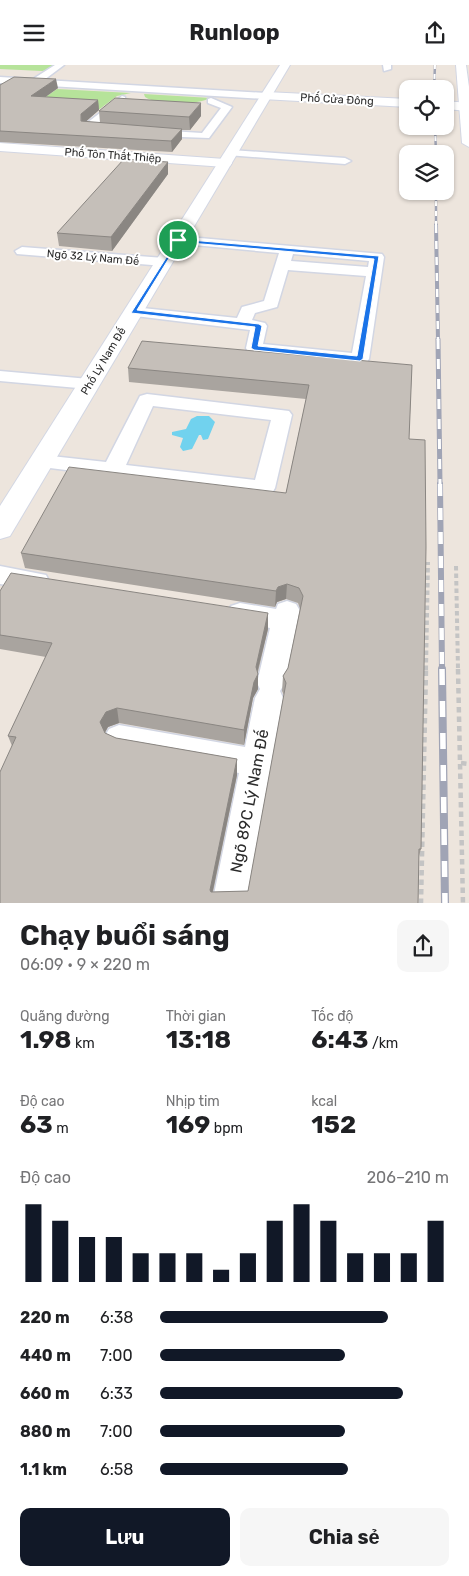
<!DOCTYPE html>
<html lang="vi">
<head>
<meta charset="utf-8">
<style>
  :root { --surface:#fff; --page:#f6f6f6; --text:#202124; --muted:#757577; --accent:#111827 }
  body { margin:0; font-family:Rubik,sans-serif; background:var(--page); color:var(--text); height:100vh; display:flex; flex-direction:column; font-size:19px; white-space:nowrap }
  * { box-sizing:border-box; margin:0 }
  p { font-size:16px; color:var(--muted) }
  .icon { flex:none; width:28px; height:28px; fill:none; stroke:currentColor; stroke-width:2; stroke-linecap:round; stroke-linejoin:round }
  .map { position:relative; height:838px; overflow:hidden }
  .drawer { display:flex; flex-direction:column; background:var(--surface); flex:1 }
  .drawer>* { flex:none }
  .tools { position:absolute; left:399px; top:15px; display:grid; gap:10px }
  .tools a { display:grid; place-items:center; width:55px; height:55px; border-radius:10px; background:var(--surface); box-shadow:0 1px 4px #0004; font-size:25px }
  .pin { position:absolute; display:grid; place-items:center; width:42px; height:42px; color:#fff; margin:-21px; border:2px solid #fff; border-radius:50%; box-shadow:0 1px 5px #0007 }
  .round { display:grid; place-items:center; flex:none; width:52px; height:52px; border-radius:10px; background:var(--page) }
  .overview { display:flex; align-items:center; justify-content:space-between; height:85px; padding:0 20px }
  h1 { font-size:28px; font-weight:700; line-height:38px }
  .stats { display:grid; grid-template-columns:repeat(3,1fr); gap:8px; height:85px; padding:5px 20px }
  .stats div { display:grid; align-content:center }
  .stats b { font-size:25px; font-weight:700 }
  .stats small { font-size:14px; font-weight:400 }
  .stats p { font-size:14px }
  .chart { height:140px; padding:10px 20px }
  .chart p { display:flex; justify-content:space-between }
  .chart svg { width:100%; height:90px; margin-top:5px; stroke:var(--accent); stroke-width:6 }
  .button { display:flex; gap:10px; margin-top:auto; padding:10px 20px }
  .button a { flex:1; height:58px; border-radius:10px; background:var(--accent); color:#fff; font-size:20px; font-weight:700; line-height:58px; text-align:center }
  .button a+a { background:var(--page); color:var(--text) }
  ul { padding:0 20px; list-style:none; font-size:16px }
  li { display:grid; grid-template-columns:80px 60px 1fr; align-items:center; height:38px }
  li i { height:12px; border-radius:6px; background:var(--accent) }
  header { display:flex; justify-content:space-between; align-items:center; height:65px; padding:0 20px; background:var(--surface); font-size:22px; font-weight:700 }
  .map>svg:first-child { display:block }
  .green { fill:#b6e39a }
  .water { fill:#71d2ee }
  .lines { fill:none; stroke-linecap:round; stroke-linejoin:round }
  .lane-casing { stroke:#d2d6e3; stroke-width:3 }
  .street-casing { stroke:#d2d6e3; stroke-width:2 }
  .secondary-casing { stroke:#d2d6e3; stroke-width:2 }
  .path-far1 { stroke:#c4c4c4; stroke-width:4; stroke-dasharray:4.5 3; stroke-linecap:butt }
  .path { stroke:#c4c4c4; stroke-width:4.5; stroke-dasharray:5.5 4; stroke-linecap:butt }
  .lane { fill:#fff; fill-rule:evenodd }
  .street { fill:#fff; fill-rule:evenodd }
  .secondary { fill:#fff; fill-rule:evenodd }
  .rail-far4-casing { stroke:#a0a4b5; stroke-width:2.5 }
  .rail-far3-casing { stroke:#a0a4b5; stroke-width:4 }
  .rail-far2-casing { stroke:#a0a4b5; stroke-width:5 }
  .rail-far1-casing { stroke:#a0a4b5; stroke-width:6 }
  .rail-casing { stroke:#a0a4b5; stroke-width:8 }
  .rail-far4 { stroke:#fff; stroke-width:2; stroke-dasharray:5; stroke-linecap:butt }
  .rail-far3 { stroke:#fff; stroke-width:2.5; stroke-dasharray:8; stroke-linecap:butt }
  .rail-far2 { stroke:#fff; stroke-width:3; stroke-dasharray:10; stroke-linecap:butt }
  .rail-far1 { stroke:#fff; stroke-width:4.5; stroke-dasharray:12; stroke-linecap:butt }
  .rail { stroke:#fff; stroke-width:5.5; stroke-dasharray:16; stroke-linecap:butt }
  .wall { fill:#a9a49f }
  .shaded-wall { fill:#8a8682 }
  .building { fill:#c5bfb9; stroke:#8a8682 }
  .route { fill:#1a73e8; stroke:#fff; fill-rule:evenodd }
  .labels { text-anchor:middle; stroke-width:4; stroke-linejoin:round; paint-order:stroke }
  .far-street-label { font-size:11px; fill:#2b2b2b; stroke:#fff }
  .near-street-label { font-size:16px; fill:#2b2b2b; stroke:#fff }
</style>
</head>
<body>
<header><svg class="icon" aria-label="menu" viewBox="0 0 24 24"><path d="M4 6h16M4 12h16M4 18h16"/></svg>Runloop<svg class="icon" aria-label="share" viewBox="0 0 24 24"><path d="M12 15V3M7 8l5-5 5 5M5 13v7h14v-7"/></svg></header>
<div class="map">
<svg width="469" height="839" viewBox="0 0 469 839">
  <rect width="100%" height="100%" fill="#ede5dd"/>
  <g class="green">
    <path d="M0 0H54L48 5 42 6 0 4Z"/>
    <path d="M57 24 131 28 117 31 97 46 24 47Z"/>
    <path d="M144 29 211 33C194 40 161 42 145 32Z"/>
  </g>
  <path class="water" d="M197 351H209L215 357 208 374 203 375 201 370H199L192 384 183 386 180 382 183 373 172 370V367L186 364 191 354Z"/>
  <g class="lines">
    <g class="lane-casing">
      <g id="lane">
        <path d="M55 0H64L44 15 266 28 271 31 266 34 0 18V12L33 14Z"/>
        <path d="M383 0H391V4L384 6Z"/>
        <path d="M122 31 125 32V36L96 61 110 63V67L83 65V61Z"/>
        <path d="M211 33 232 42 209 73 154 71 149 68 154 65 202 68 221 43 208 38V34Z"/>
        <path d="M231 85 345 93 351 96 345 99 227 90 226 88Z"/>
        <path d="M177 171 382 189 384 192 369 294 366 298 360 299 254 288 248 287 246 283 250 265 127 250 125 247 127 244 133 242 237 253 242 242 264 236 279 188 172 178 170 175ZM293 189 369 196 368 202 291 196ZM288 205 366 211 352 288 263 279 267 261 265 258 252 255 255 248 277 242Z"/>
        <path d="M22 182 164 193 169 194 171 197 169 200 164 201 17 189 15 186Z"/>
        <path d="M0 306 89 314 95 315 98 319 95 323 89 324 0 316Z"/>
        <path d="M147 329 289 346 292 350 275 423 272 428 264 430 42 402 35 401 32 396 35 391 42 390 106 397 138 335 140 331ZM153 341 271 355 255 415 126 400Z"/>
        <path d="M0 501 46 510 49 516 46 522 37 525 0 519Z"/>
        <path d="M287 536 296 539 300 546 285 618 280 626 283 633 246 839H212L239 708 119 686 109 682 104 673 109 664 119 660 245 682 255 633 260 624 257 618 270 563 231 555 227 548 231 541 240 538 276 544 278 539Z"/>
      </g>
    </g>
    <g class="street-casing">
      <g id="street">
        <path d="M266 27 408 34V42L262 34 260 31 262 28Z"/>
        <path d="M445 36 469 38V46L445 44Z"/>
        <path d="M0 78 225 94 230 95 232 98 230 101 225 102 0 86Z"/>
      </g>
    </g>
    <g class="secondary-casing">
      <g id="secondary">
        <path d="M280 0H290L10 471 0 474V441Z"/>
        <path d="M456 0H466L469 22V82L462 78Z"/>
      </g>
    </g>
    <g class="path-far1">
      <path d="M456 501 458 605"/>
      <path d="M426 605 428 497"/>
    </g>
    <g class="path">
      <path d="M458 604 463 839"/>
      <path d="M461 698 469 699"/>
      <path d="M421 839 426 604"/>
    </g>
    <use href="#lane" class="lane"/>
    <use href="#street" class="street"/>
    <use href="#secondary" class="secondary"/>
    <g class="rail-far4-casing">
      <g id="rail-far4">
        <path d="M434 24 435 0"/>
        <path d="M435 61 436 89"/>
        <path d="M436 126V161"/>
      </g>
    </g>
    <g class="rail-far3-casing">
      <path id="rail-far3" d="M436 160 438 275"/>
    </g>
    <g class="rail-far2-casing">
      <path id="rail-far2" d="M438 274 440 420"/>
    </g>
    <g class="rail-far1-casing">
      <path id="rail-far1" d="M440 419 442 605"/>
    </g>
    <g class="rail-casing">
      <path id="rail" d="M442 604 445 839"/>
    </g>
    <use href="#rail-far4" class="rail-far4"/>
    <use href="#rail-far3" class="rail-far3"/>
    <use href="#rail-far2" class="rail-far2"/>
    <use href="#rail-far1" class="rail-far1"/>
    <use href="#rail" class="rail"/>
  </g>
  <g class="wall">
    <path d="M0 20 58 23 45 32 98 35 99 45 85 57 100 58 99 46 201 51 190 65H182V74L172 87 0 77Z"/>
    <path d="M168 97V109L112 186 59 181 57 168Z"/>
    <path d="M412 300 409 374 421 784 419 791 418 839H0L12 681 8 671 46 592 0 584V526L268 548V564L258 607V624L253 633 244 680 119 658 108 662 105 668 116 673 237 694V710L213 827 248 826 284 630 282 626 283 611 288 603 300 544 298 538 286 534 277 537 275 542 25 503 21 488 286 428 306 334 129 317 128 303Z"/>
  </g>
  <g class="shaded-wall">
    <path d="M56 14 58 23 33 41 31 31Z"/>
    <path d="M98 35 99 45 82 60 81 49Z"/>
    <path d="M201 38V51L190 65 189 52Z"/>
    <path d="M182 64V74L172 87 171 76Z"/>
    <path d="M168 97V109L112 186 111 172Z"/>
    <path d="M287 519 286 534 277 537 275 542 276 526 278 522Z"/>
    <path d="M268 548V564L256 612 258 609V624L253 633 244 680V665L256 602Z"/>
    <path d="M117 643 119 658 108 662 102 672 100 657 106 647Z"/>
    <path d="M237 694V710L210 839V825Z"/>
  </g>
  <g class="building">
    <path d="M14 12 56 14 31 31 98 35 81 49V56L182 64 171 76 0 66V20Z"/>
    <path d="M115 33 201 38 189 52 99 46Z"/>
    <path d="M124 94 168 97 111 172 57 168Z"/>
    <path d="M142 276 412 300 409 374 425 375 426 482 421 784H419L418 839H0V707L16 672 8 671 52 578 0 570V526L11 508 268 548 256 602 258 609 254 617 244 665 117 643 106 647 100 657 105 668 116 673 237 694 210 825 211 827 248 826 286 618 283 611 288 603 303 531 299 523 287 519 278 522 276 526 21 488 69 402 286 428 309 320 128 303Z"/>
  </g>
  <path class="route" d="M178 174 379 191 363 294 360 296 254 285 251 283 255 262 131 248ZM179 177 374 194 357 291 258 281 262 261 259 259 137 245Z"/>
  <g class="labels">
    <g class="far-street-label">
      <text transform="translate(337 34) rotate(3)" y="4">Phố Cửa Đông</text>
      <text transform="translate(113 90) rotate(4)" y="4">Phố Tôn Thất Thiệp</text>
      <text transform="translate(93 192) rotate(5)" y="4">Ngõ 32 Lý Nam Đế</text>
      <text transform="translate(103 296) rotate(-59)" y="4">Phố Lý Nam Đế</text>
    </g>
    <g class="near-street-label">
      <text transform="translate(249 736) rotate(-79)" y="6">Ngõ 89C Lý Nam Đế</text>
    </g>
  </g>
</svg>
<div class="tools">
<a><svg class="icon" aria-label="locate" viewBox="0 0 24 24"><circle cx="12" cy="12" r="6"/><path d="M12 2v4M12 18v4M2 12h4M18 12h4"/></svg></a>
<a><svg class="icon" aria-label="layers" viewBox="0 0 24 24"><path d="M12 4l9 5-9 5-9-5zM3 14l9 5 9-5"/></svg></a>
</div>
<div class="pin" style="left:178px;top:175px;background:#1e9e55"><svg class="icon" aria-label="arrive" viewBox="0 0 24 24"><path d="M6 21V4h12l-3 4 3 4H6"/></svg></div>
</div>
<section class="drawer">
<div class="overview"><div><h1>Chạy buổi sáng</h1><p>06:09 · 9 × 220 m</p></div><a class="round"><svg class="icon" aria-label="share" viewBox="0 0 24 24"><path d="M12 15V3M7 8l5-5 5 5M5 13v7h14v-7"/></svg></a></div>
<div class="stats">
<div><p>Quãng đường</p><b>1.98<small> km</small></b></div>
<div><p>Thời gian</p><b>13:18</b></div>
<div><p>Tốc độ</p><b>6:43<small> /km</small></b></div>
</div>
<div class="stats">
<div><p>Độ cao</p><b>63<small> m</small></b></div>
<div><p>Nhịp tim</p><b>169<small> bpm</small></b></div>
<div><p>kcal</p><b>152</b></div>
</div>
<div class="chart"><p><span>Độ cao</span>206–210 m</p>
<svg viewBox="0 0 160 44" preserveAspectRatio="none"><path d="M5 44V6M15 44V14M25 44V22M35 44V22M45 44V30M55 44V30M65 44V30M75 44V38M85 44V30M95 44V14M105 44V6M115 44V14M125 44V30M135 44V30M145 44V30M155 44V14"/></svg>
</div>
<ul>
<li><b>220 m</b>6:38<i style="width:79%"></i></li>
<li><b>440 m</b>7:00<i style="width:64%"></i></li>
<li><b>660 m</b>6:33<i style="width:84%"></i></li>
<li><b>880 m</b>7:00<i style="width:64%"></i></li>
<li><b>1.1 km</b>6:58<i style="width:65%"></i></li>
</ul>
<div class="button"><a>Lưu</a><a>Chia sẻ</a></div>
</section>
</body>
</html>
